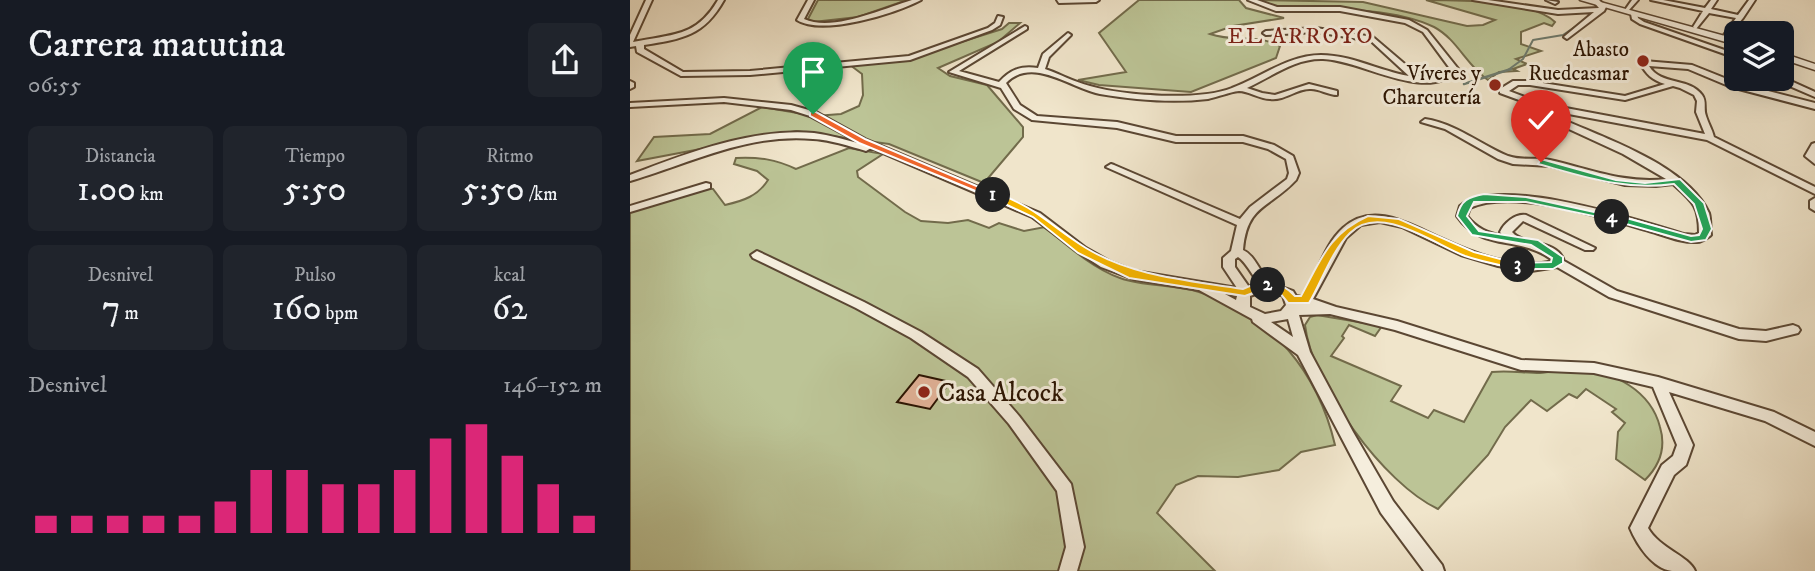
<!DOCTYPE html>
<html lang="es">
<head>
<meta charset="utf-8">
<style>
  :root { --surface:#171b24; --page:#20242c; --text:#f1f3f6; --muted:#9ea1a6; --accent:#db2777 }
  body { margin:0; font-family:"IM FELL DW Pica",serif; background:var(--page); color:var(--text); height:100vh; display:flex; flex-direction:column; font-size:26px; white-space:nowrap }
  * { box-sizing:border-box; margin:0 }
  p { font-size:23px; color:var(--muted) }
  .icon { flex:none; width:38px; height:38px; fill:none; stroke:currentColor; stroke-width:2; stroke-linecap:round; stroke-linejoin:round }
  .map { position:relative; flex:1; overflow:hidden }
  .drawer { display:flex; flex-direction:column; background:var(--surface); width:630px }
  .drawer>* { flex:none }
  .buttons { position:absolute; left:1094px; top:21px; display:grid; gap:14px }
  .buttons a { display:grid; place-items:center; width:70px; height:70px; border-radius:10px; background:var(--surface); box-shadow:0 7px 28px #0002; font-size:35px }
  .pin { position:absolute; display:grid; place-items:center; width:60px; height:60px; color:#fff; margin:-72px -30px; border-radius:50% 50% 50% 0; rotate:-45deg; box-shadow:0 0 7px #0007 }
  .pin .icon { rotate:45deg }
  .km { position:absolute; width:35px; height:35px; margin:-18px; border-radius:50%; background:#222; color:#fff; font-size:19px; line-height:35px; text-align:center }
  .round { display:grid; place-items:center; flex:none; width:74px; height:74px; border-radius:10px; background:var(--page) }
  .headline { display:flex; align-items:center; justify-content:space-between; height:119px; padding:0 28px }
  h1 { font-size:38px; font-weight:600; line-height:52px }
  .metrics { display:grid; grid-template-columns:repeat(3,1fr); gap:10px; height:119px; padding:7px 28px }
  .metrics div { display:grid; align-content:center; border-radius:10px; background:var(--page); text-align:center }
  .metrics b { font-size:35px; font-weight:600 }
  .metrics small { font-size:19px; font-weight:400 }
  .metrics p { font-size:19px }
  .chart { height:196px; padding:14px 28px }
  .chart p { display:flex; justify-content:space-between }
  .chart svg { width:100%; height:126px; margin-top:7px; stroke:var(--accent); stroke-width:6 }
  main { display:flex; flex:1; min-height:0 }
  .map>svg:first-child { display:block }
  .green { fill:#bcc496; stroke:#726b4b; stroke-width:2 }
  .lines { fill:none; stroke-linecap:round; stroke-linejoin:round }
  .stream-far1 { stroke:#6d7a6e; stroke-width:2 }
  .stream { stroke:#6d7a6e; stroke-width:2.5 }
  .building { fill:#e4b49a; stroke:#291200; stroke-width:2 }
  .minor-casing { stroke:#5b4733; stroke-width:4 }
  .tertiary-casing { stroke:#5b4733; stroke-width:3 }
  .minor { fill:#f5eedd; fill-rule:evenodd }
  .tertiary { fill:#f5eedd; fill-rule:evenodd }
  .split-1 { fill:#f0652b; stroke:#fff; stroke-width:2 }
  .split-2 { fill:#f5b400; stroke:#fff; stroke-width:2 }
  .split-3 { fill:#f5b400; stroke:#fff; stroke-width:2 }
  .split-4 { fill:#22a559; stroke:#fff; stroke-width:2 }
  .split-5 { fill:#22a559; stroke:#fff; stroke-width:2 }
  .poi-dot { fill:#8f2418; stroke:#f5eedd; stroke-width:2.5 }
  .labels { text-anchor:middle; stroke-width:6; stroke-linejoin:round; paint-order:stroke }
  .far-poi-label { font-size:21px; fill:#291200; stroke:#f5eedd; text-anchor:end }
  .far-neighbourhood-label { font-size:23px; letter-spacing:2px; fill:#7a1f14; stroke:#f5eedd }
  .poi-label { font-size:26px; fill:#291200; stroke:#f5eedd; text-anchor:start }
</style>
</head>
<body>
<main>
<section class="drawer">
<div class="headline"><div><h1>Carrera matutina</h1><p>06:55</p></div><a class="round"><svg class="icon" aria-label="share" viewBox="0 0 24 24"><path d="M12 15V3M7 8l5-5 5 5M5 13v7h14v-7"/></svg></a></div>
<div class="metrics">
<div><p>Distancia</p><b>1.00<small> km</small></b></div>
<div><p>Tiempo</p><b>5:50</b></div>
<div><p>Ritmo</p><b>5:50<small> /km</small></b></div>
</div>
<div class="metrics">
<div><p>Desnivel</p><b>7<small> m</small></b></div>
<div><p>Pulso</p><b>160<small> bpm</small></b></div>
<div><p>kcal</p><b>62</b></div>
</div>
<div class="chart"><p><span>Desnivel</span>146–152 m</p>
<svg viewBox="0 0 160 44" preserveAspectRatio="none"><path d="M5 44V38M15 44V38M25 44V38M35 44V38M45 44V38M55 44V33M65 44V22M75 44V22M85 44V27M95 44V27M105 44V22M115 44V11M125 44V6M135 44V17M145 44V27M155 44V38"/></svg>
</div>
</section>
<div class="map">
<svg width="1185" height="571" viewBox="0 0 1185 571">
  <rect width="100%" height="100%" fill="#f0e5cb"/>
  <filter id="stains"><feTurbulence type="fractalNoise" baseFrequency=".00286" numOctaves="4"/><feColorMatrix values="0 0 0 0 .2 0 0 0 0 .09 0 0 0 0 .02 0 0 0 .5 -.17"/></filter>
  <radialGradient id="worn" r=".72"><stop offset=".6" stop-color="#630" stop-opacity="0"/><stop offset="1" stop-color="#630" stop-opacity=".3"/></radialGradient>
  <g class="green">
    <path d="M188 0H277L228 17 183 22 178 19Z"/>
    <path d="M509 0H609L616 8 654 18 603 26 580 34C606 43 624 33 650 46L646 58 561 92 469 85 448 80 496 72 469 33Z"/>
    <path d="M631 0 733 2 837 26 853 25 865 20 796 0C827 0 903 0 925 22L922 26 914 23 891 32V44L911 51 886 59 897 64 883 69 887 71 869 72 858 80C837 66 827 39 804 27 765 8 707 9 664 9 653 9 644 5 632 5Z"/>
    <path d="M379 23H390L368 42 308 68 320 76 357 85 393 127V137L354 183 259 144 166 131 7 161 24 137 80 134 132 107 185 116 211 114 229 106 233 95 232 74 216 62 274 60 372 29Z"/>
    <path d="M219 148 253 154 227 171 228 177 275 212 291 221 318 223 338 220 359 228 369 223 394 231 415 227C438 246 462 268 490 278 515 287 544 284 569 292 642 314 688 373 705 445L671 452 649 470 608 477 568 476 546 485 527 513 585 571H0V212L70 188 83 189 95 205C113 201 128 196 138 180L127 171 104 164 106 158C129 157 145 159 166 169Z"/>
    <path d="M687 315 752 326 745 336 719 325 712 336 714 338 701 356 771 386 761 401 798 418 804 410 834 422 862 372C878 370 894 373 910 373 923 372 936 368 948 369 984 371 1021 391 1030 427 1036 447 1030 465 1015 480L986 459 988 432 995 423 982 412 986 409 956 389 947 398 939 394 917 411 901 400 875 427 858 455 808 509C754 484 682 385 675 325L680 317Z"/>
  </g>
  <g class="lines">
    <path class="stream-far1" d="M878 70 893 59 903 40 933 35 952 22"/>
    <path class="stream" d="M834 84 881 69"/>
  </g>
  <path class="building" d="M289 375 320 382 300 409 267 402Z"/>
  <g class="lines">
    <g class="minor-casing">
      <g id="minor">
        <path d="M16 0H22L3 42C41 34 66 38 88 0H94C74 36 52 39 14 45V49L53 72 120 71 279 56 358 28 365 23 368 16 373 17 370 25 362 30 280 60 120 75 51 76 7 52 6 46 0 47V35Z"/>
        <path d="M178 0H184L174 19C203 32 252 9 282 0H291C265 14 192 36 167 20Z"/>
        <path d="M427 0H469L466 2 429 3Z"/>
        <path d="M618 0H627L647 7H710L779 20 797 30 829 70C796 104 732 60 693 59 665 58 641 77 617 88L632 93 645 95 679 84 707 91V95C698 95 690 89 681 89 667 88 655 101 640 99 630 99 618 91 609 91 599 92 588 97 578 99 543 103 505 100 470 94 440 88 403 56 376 83L390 105 407 116 487 122 546 136H613L644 145 663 156 669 173 666 180C639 209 617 204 613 250 626 256 629 273 641 282 647 286 656 288 663 291L666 296 672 297C688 275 693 246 713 228 744 200 782 226 813 239 843 253 888 271 922 261L921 259C887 235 852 252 827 216L830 206C868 174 1008 220 1054 234L1065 235 1069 233C1069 206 1063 202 1043 184L1026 186 995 185 920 166 883 164 868 159 815 129 791 122 795 119C827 124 849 144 878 156 892 161 906 157 920 160 960 169 995 184 1036 179L993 154 928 124 918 115 922 107 925 106 1075 134 1066 112 1067 101 1064 95 1050 88 1043 86 995 100 900 85H888L879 91 903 100 904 102 900 104 870 93V89L883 81H900L995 96 1035 84C1022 80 1016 74 1010 63L1014 61 1062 65 1107 83 1185 103V109L1101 87 1058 69 1019 66C1031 86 1059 77 1072 95 1077 102 1073 108 1076 116 1078 123 1082 129 1084 137L1185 187V194L1077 140 928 112 927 114 934 120C979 140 1057 166 1079 213 1081 220 1080 228 1081 235 1077 238 1072 242 1067 242 1051 243 1034 235 1019 231 974 218 883 188 840 208L837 216C847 229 858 233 873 236L870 232C874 223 886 213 896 215L965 248 963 250H955L893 221 882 232C894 246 927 239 934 261L987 291 1109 329 1136 331 1163 325 1168 327 1170 330 1168 333 1136 341 1109 339 979 297 927 267 901 271 868 266 831 255 772 227 750 222 731 225 716 238 683 299 706 307 767 321 891 360 964 363 1028 377 1144 412 1185 432V446L1135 421 1039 392 1063 445 1056 465 1044 475 1018 528C1029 548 1059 556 1065 571 1058 571 1050 571 1042 571 1023 569 1007 545 1000 528L1032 465 1043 456 1047 445 1023 387 964 373 891 370 765 330 700 314 669 315 680 352 723 432 763 501 812 565 814 571H794L751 513 668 355 623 322 622 319 569 290 503 279 471 267 448 252 402 217 241 148 236 151C219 146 201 140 183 139 118 133 61 163 0 181V175C57 153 122 128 184 133 200 135 216 140 232 144L180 116 161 110 94 102 0 107V103L94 98 161 105 186 112 235 139 410 213 456 248 479 261 505 271 607 288 593 267V258L601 251 607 225 476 167 481 164 484 165 610 219 620 207 657 179 659 173 656 159 638 149 613 142H546L487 128 402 120 384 109 371 88 319 72 395 26 397 27V29L329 71 369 82C380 70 391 65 408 68L413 54 438 33 441 35 419 57 415 69C430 74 444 82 460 86 494 96 570 101 602 88 632 77 658 55 691 55 721 55 750 71 779 76L741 41 686 32 636 35 633 33 636 31 686 28 743 37 790 77 803 78 814 76 821 70 793 32 775 23 710 11H646ZM608 257C615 261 623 276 629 284L619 287 605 267V259ZM637 290 653 296 656 305 651 311 635 314 620 307V296ZM595 294 607 296 606 300ZM658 319 663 337 641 322Z"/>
        <path d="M843 0H858L928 10 969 8 962 0H969L976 7 974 11 937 39 934 37 935 36 964 12 928 14Z"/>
        <path d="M916 0 928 2 925 4Z"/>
        <path d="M1002 0H1008L999 10H995Z"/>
        <path d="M1021 0H1033L1075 8 1081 0H1087L1081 9 1108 15 1119 0H1125L1113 18 1095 40 1092 38 1106 18 1079 13 1066 29 1063 27 1073 11Z"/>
        <path d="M1004 12 1007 14 1008 18 1014 22 1106 54V58L1010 24 1002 19 1001 14Z"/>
        <path d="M1152 77 1185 92V97L1148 81 1147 79H1152Z"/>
        <path d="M0 81 4 83V87L0 89Z"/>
        <path d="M1185 143V164L1175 156 1182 144Z"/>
        <path d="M76 183 80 184V188L0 212V206Z"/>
        <path d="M1185 198V211L1180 208V201Z"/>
        <path d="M127 251 234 302 291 332 348 369 389 416 441 484 454 547 447 571H429L436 547 427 491 379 424 338 377 281 338 226 308 123 258 121 255Z"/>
      </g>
    </g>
    <g class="tertiary-casing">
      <g id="tertiary">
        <path d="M950 0H963L1106 39V45Z"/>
        <path d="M1152 53 1185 64V70L1152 59Z"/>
      </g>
    </g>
    <use href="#minor" class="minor"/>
    <use href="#tertiary" class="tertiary"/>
  </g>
  <path class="split-1" d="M180 112H186L235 139 368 195 360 197 229 143 180 116Z"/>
  <path class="split-2" d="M363 192C404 205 423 228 456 248 504 277 559 280 613 289L629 282 644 285 615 296 499 278 448 253 403 217 360 197Z"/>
  <path class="split-3" d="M738 216 769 219 844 252 893 265 888 269C871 265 852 262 835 256 804 244 750 203 720 233 701 252 692 281 679 303H658L649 292 634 288V283C647 281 657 287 665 296H671C691 260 698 234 738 216Z"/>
  <path class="split-4" d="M854 194 896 197 987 217 982 220 896 202H844L837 216 849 231 908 240 933 257V263L923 269H888L882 265 884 263 921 262 922 258 901 245 842 235 827 216C831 200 838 197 854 194Z"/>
  <path class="split-5" d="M911 159 986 180 1015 183 1050 179 1074 203 1082 229 1076 240 1061 242 978 219 982 214 1061 236 1069 235 1072 229 1064 204 1044 184C995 191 955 177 908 164Z"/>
  <g class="poi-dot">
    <circle cx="1013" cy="61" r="7"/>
    <circle cx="865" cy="85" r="7"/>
    <circle cx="294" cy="392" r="7"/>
  </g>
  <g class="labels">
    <g class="far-poi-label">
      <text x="999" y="56">Abasto<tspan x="999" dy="24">Ruedcasmar</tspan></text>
      <text x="851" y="80">Víveres y<tspan x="851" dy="24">Charcutería</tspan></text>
    </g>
    <g class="far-neighbourhood-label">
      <text x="671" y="43">EL ARROYO</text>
    </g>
    <g class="poi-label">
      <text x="308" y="401">Casa Alcock</text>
    </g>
  </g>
  <rect width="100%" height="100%" filter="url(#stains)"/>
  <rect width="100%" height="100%" fill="url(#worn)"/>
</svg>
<div class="buttons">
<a><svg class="icon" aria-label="layers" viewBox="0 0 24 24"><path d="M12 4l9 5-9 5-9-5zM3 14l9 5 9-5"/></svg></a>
</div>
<div class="pin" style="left:183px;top:114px;background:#1e9e55"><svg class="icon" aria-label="arrive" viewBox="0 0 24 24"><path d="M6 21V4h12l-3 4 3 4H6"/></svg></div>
<div class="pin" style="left:911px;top:162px;background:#d93025"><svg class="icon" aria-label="check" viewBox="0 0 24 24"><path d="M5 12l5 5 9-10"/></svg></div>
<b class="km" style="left:363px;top:195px">1</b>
<b class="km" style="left:638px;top:285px">2</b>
<b class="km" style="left:888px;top:265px">3</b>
<b class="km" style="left:982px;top:217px">4</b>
</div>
</main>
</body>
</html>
